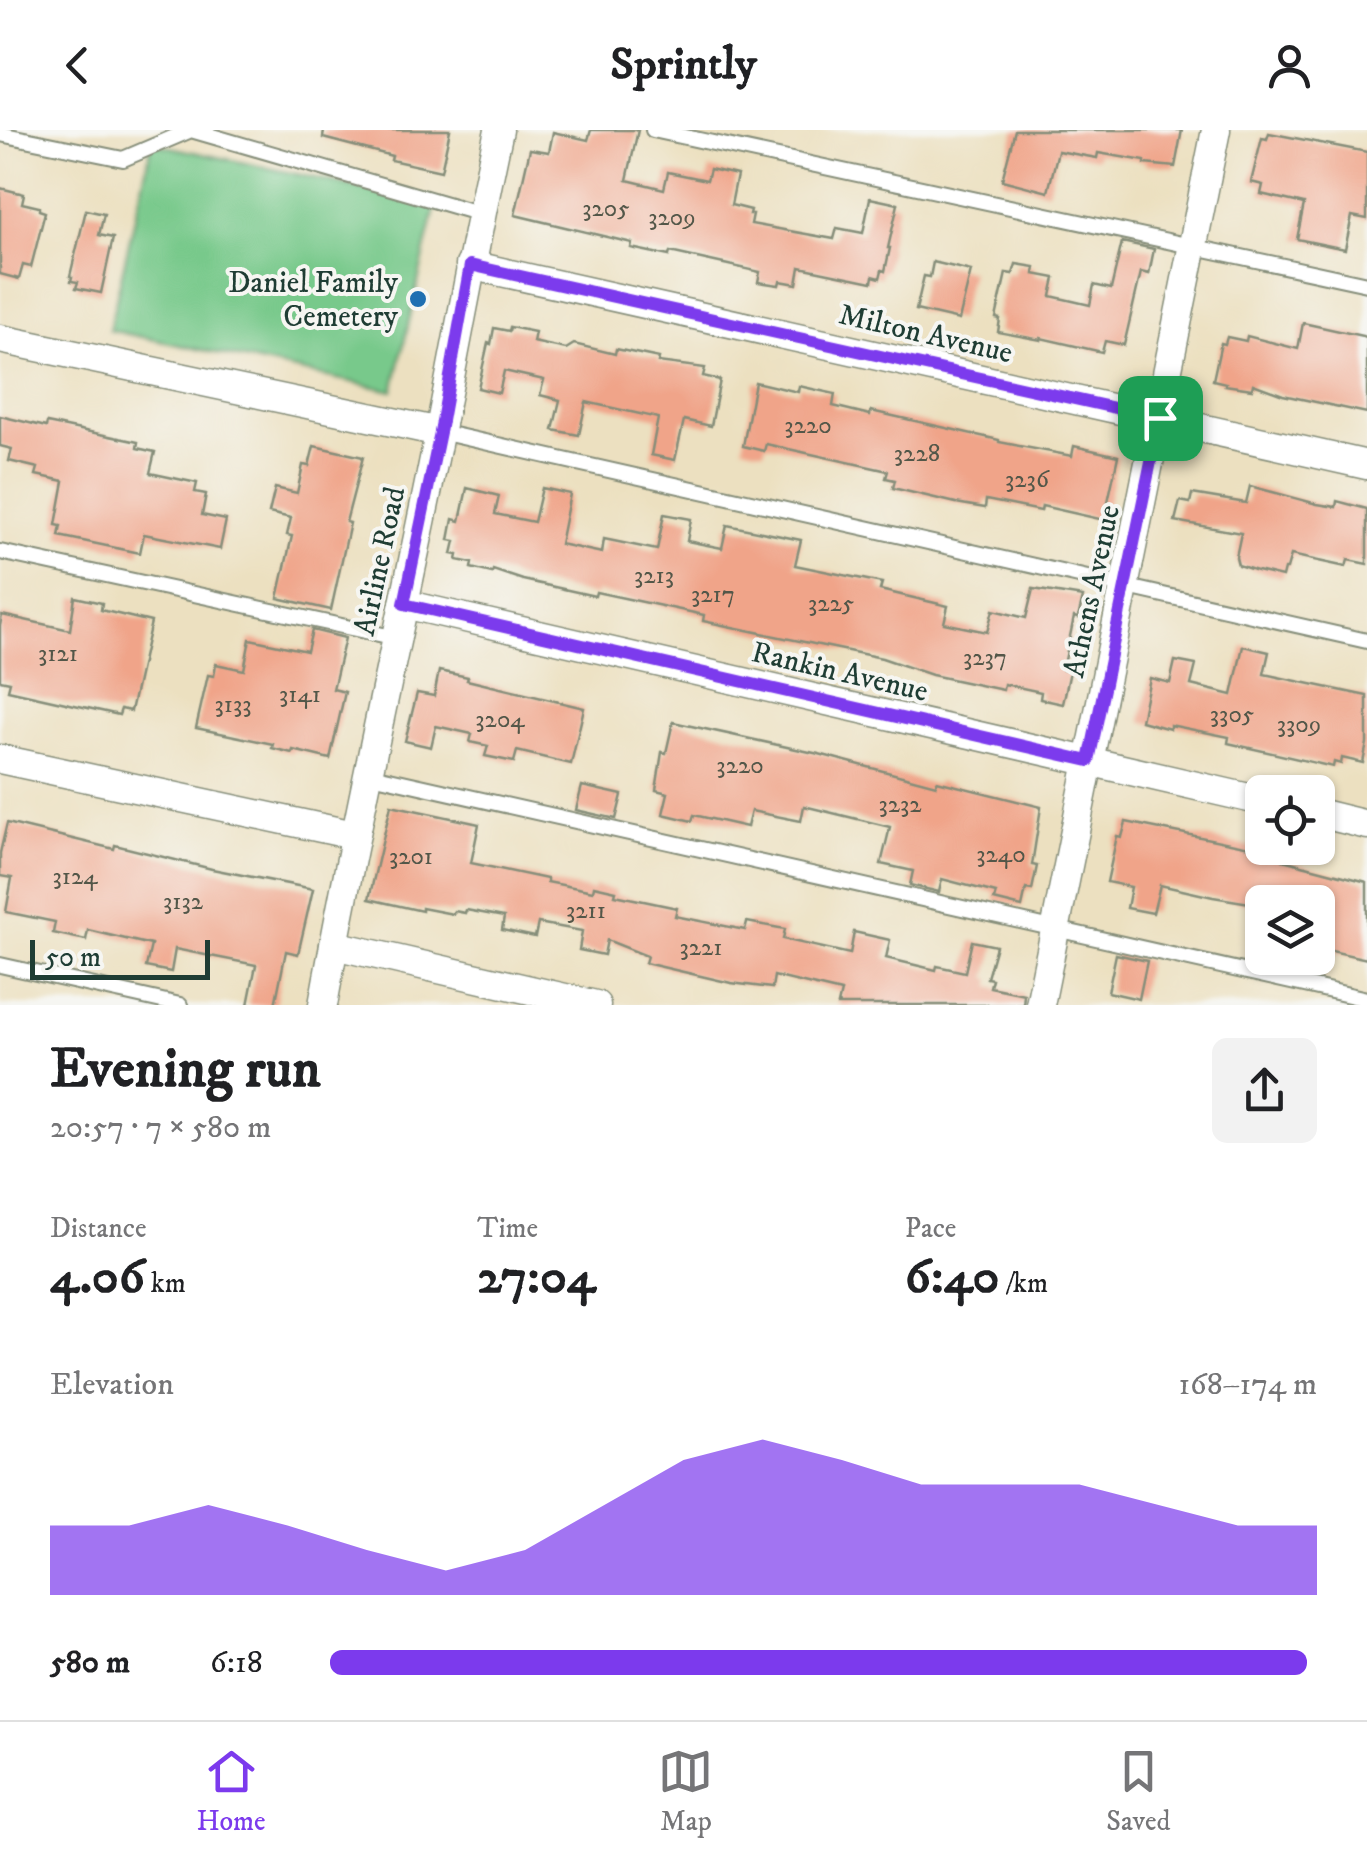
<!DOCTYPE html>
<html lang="en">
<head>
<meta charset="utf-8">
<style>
  :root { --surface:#fff; --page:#f2f2f2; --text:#202124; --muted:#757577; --line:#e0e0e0; --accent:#7c3aed }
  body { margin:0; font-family:"IM FELL DW Pica",serif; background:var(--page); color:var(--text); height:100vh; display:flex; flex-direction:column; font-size:38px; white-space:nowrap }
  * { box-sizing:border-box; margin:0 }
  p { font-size:32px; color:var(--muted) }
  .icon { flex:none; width:55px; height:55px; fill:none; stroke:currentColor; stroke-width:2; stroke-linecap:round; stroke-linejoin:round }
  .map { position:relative; height:875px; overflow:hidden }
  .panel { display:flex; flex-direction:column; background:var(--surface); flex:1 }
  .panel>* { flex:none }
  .controls { position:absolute; left:1245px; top:645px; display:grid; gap:20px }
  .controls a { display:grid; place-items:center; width:90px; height:90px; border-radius:15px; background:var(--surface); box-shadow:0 2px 8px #0004; font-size:50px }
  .scale { position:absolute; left:30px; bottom:25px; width:180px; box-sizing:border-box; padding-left:10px; border:5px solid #1f3d34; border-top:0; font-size:28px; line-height:35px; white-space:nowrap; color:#1f3d34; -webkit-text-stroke:8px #f6f6f2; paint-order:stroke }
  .pin { position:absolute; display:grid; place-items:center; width:85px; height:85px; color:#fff; margin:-42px; border-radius:20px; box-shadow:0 5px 15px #0006 }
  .round { display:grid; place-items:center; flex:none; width:105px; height:105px; border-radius:15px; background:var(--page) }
  .headline { display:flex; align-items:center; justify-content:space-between; height:170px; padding:0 50px }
  h1 { font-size:55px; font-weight:700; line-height:75px }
  .figures { display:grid; grid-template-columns:repeat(3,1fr); gap:15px; height:170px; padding:10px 50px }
  .figures div { display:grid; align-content:center }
  .figures b { font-size:50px; font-weight:700 }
  .figures small { font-size:28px; font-weight:400 }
  .figures p { font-size:28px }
  .chart { height:280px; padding:20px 50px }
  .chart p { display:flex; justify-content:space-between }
  .chart svg { width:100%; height:180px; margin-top:10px; fill:var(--accent); opacity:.7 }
  ul { padding:0 50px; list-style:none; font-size:32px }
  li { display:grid; grid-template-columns:160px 120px 1fr; align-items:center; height:75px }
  li i { height:25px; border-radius:12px; background:var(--accent) }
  header { display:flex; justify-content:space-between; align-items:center; height:130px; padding:0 50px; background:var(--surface); font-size:45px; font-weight:700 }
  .dock { display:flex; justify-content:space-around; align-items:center; height:140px; border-top:2px solid var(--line); background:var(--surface); font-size:28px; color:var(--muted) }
  .dock a { display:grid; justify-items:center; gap:5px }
  .dock .current { color:var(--accent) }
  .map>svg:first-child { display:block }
  .green { fill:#78c98b; stroke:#4c8360; stroke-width:2.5 }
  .building { fill:#f0a489 }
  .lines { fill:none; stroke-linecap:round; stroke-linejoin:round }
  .service-casing { stroke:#868e7a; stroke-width:18 }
  .minor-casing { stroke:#868e7a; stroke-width:31 }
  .service { stroke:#fff; stroke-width:14 }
  .minor { stroke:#fff; stroke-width:28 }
  .route-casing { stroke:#fff; stroke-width:20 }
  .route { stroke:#7c3aed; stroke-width:12 }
  .poi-dot { fill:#1f6fb2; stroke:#f6f6f2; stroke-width:4 }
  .labels { text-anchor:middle; stroke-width:8; stroke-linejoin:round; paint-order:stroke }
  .number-label { font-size:25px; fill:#535749 }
  .poi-label { font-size:30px; fill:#1f3d34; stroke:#f6f6f2; text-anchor:end }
  .street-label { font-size:30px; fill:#1f3d34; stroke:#f6f6f2 }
</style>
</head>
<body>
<header><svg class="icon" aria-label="back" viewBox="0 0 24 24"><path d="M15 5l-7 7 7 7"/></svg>Sprintly<svg class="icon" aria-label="person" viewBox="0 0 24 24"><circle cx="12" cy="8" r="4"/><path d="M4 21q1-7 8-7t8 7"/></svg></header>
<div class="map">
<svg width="1367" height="875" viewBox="0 0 1367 875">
  <rect width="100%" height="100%" fill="#f6f6f2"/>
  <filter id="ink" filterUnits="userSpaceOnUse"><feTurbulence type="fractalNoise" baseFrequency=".01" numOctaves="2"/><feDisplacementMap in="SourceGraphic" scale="20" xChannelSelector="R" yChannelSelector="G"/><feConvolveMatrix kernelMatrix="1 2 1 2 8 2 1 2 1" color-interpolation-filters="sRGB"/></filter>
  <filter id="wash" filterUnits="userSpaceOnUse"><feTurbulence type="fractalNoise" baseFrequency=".0048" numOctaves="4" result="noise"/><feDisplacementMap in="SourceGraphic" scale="40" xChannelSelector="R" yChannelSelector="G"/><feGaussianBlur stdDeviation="2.25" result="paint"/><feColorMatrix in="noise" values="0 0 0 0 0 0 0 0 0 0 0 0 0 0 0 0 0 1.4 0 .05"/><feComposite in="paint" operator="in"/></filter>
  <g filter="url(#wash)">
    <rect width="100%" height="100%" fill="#ece0c0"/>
    <path class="green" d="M152 13 436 74 393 261 109 200Z"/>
    <g id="blocks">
      <g class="building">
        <path d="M324 0H450L441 41 391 30 392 26 323 8Z"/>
        <path d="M591 0H638L627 50 664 59 668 42 707 50 710 39 737 45 731 75 751 80 750 84H753L751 94 834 109 837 98 863 103 870 68 898 74 888 118H890L885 141 882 140 880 148 873 146 872 152 800 137 797 154 780 151 779 155 758 152 760 142 670 122 669 126 631 118 632 113 515 85 530 19 549 22 553 2 588 10Z"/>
        <path d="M1015 0H1182L1175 37 1145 34V31L1098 23 1097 28 1058 21 1048 62 1002 50Z"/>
        <path d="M1269 3 1367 22V89L1352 86 1345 119 1297 109 1304 74 1261 64 1263 55 1251 52 1262 8 1267 9Z"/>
        <path d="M0 58 24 64 22 73 39 77V80L45 82 31 137 23 135 19 149 0 144Z"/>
        <path d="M86 80 104 84 99 105 113 108 101 163 76 158 78 152 71 151 72 147 70 146Z"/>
        <path d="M1122 112 1154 119 1149 144 1141 142 1124 215 1105 211 1102 222 1041 208V210L998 202 1000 189 996 188 1006 143 1013 144 1016 134 1035 137 1034 144 1055 148 1051 166 1090 175 1094 155 1111 159Z"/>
        <path d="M933 132 971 141 959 190 916 180 924 146 930 147Z"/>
        <path d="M1303 193 1367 207V283L1283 265 1253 254 1252 259 1225 255 1226 253 1213 250 1221 213 1225 214 1227 207 1246 211 1247 206 1298 219Z"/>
        <path d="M510 197 535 202 533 212 566 219 574 214 615 224 616 219 659 228 658 232 705 238 703 246 720 250 711 296 684 290 675 330 651 325 658 288 586 272 579 305 553 300 560 270 540 265 544 250 504 241 499 263 478 258 488 213 491 214 494 198 509 201Z"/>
        <path d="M755 252 798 262 799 256 835 264 833 276 870 285 871 281 999 310V312L1072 326 1074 316 1118 326 1104 390 1042 376 1041 381 986 370 985 378 956 373 893 358 895 350 886 348 888 341 766 314 764 321 743 316Z"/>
        <path d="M0 286 46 297 47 293 138 312 137 318 155 322 150 343 197 353 195 362 206 364 202 385 226 390 220 419 144 404 140 423 59 406 61 396 56 395 64 351 36 345 38 338 9 331 12 319 0 316Z"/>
        <path d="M314 316 363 327 346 392 350 393 331 480 278 468 292 406 287 405 291 388 269 383 275 358 297 363 303 335 309 336Z"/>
        <path d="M1250 356 1317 374 1336 377 1337 371 1367 379V434L1348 430 1346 437 1291 425 1287 439H1284L1282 447 1257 441 1238 435 1236 427 1241 403 1175 391 1180 371 1190 373 1192 364 1246 373Z"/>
        <path d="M467 358 499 366 495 384 534 392 542 358 570 364 560 414 602 423 604 409 657 420 664 384 691 389 687 411 722 418 727 395 801 410 795 435 882 453 880 460 948 476 944 493 987 502 993 480 1026 488 1033 459 1083 467 1078 488 1074 487 1063 540 1070 541 1063 574 1040 569 1041 562 1004 554 1003 560 932 545 882 528 703 491 704 485 596 462 595 466 523 450 493 440 492 443 471 438 472 433 457 430 458 425 452 424 455 411 449 410 453 389 460 391Z"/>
        <path d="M75 467 102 473 101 480 151 492 131 581 121 579 119 585 8 560 10 552 0 550V496L2 485 70 500Z"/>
        <path d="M312 500 345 508 333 559 345 562 330 629 293 620 292 623 272 618 273 614 196 598 208 545 214 546 216 534 244 540 250 509 307 521Z"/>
        <path d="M1243 516 1269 522 1264 544 1367 566V613L1363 633 1342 628 1341 634 1334 632 1333 637 1228 613 1229 607 1170 595V599L1141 591 1150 548 1170 553 1175 531 1196 535 1191 555 1232 565Z"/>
        <path d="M439 541 468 547 467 550 584 578 571 634 517 621 514 632 485 626 488 616 470 612 472 604 436 596 431 617 405 611 417 563 434 566Z"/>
        <path d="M673 592 819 624 936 655 937 651 1041 677 1032 735 1037 736 1032 760 1026 759 1022 777 994 770 996 763 942 749 939 762 910 755 913 741 881 734 890 697 804 676 801 691 751 681 747 697 694 685 692 691 663 684 668 663 656 660 662 622 666 623Z"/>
        <path d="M582 656 622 665 616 689 576 680Z"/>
        <path d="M391 675 479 694 471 733 547 749V752L593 761 594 756 616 761 615 765 677 778 675 786 745 800 747 792 785 799 783 809 850 824 854 802 890 810 886 828 936 840 937 836 965 842 972 811 996 816 987 848 992 849 990 857 1024 864 1023 875H838L841 862 774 846 772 858 731 853 645 833 647 826 607 810 604 825 579 820 582 801 538 793 535 807 502 800 504 787 466 780 465 783 454 781 453 784 422 778V781L369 769Z"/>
        <path d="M1126 692 1284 724 1283 730 1367 752V829L1318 818V772H1262V775L1213 767 1160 755 1153 783 1127 778 1131 757 1107 752 1117 706 1122 707Z"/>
        <path d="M7 693 114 719 115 715 212 739 313 759 298 824 286 821 275 875H248L256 835 175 819 171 842 146 837 151 815 88 800 86 810 53 803 55 792 6 782 12 748 0 746V723Z"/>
        <path d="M1116 824 1147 831 1139 869 1108 862Z"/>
      </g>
    </g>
  </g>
  <g filter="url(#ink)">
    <use href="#blocks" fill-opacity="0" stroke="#868e7a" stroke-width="2.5"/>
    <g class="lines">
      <g class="service-casing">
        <g id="service">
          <path d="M653 0 1367 154"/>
          <path d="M0 4 123 29 191 0 481 84"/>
          <path d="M440 302 1367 511"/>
          <path d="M0 422 397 508"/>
          <path d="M367 644 1367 869"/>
          <path d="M0 835 180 875"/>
        </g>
      </g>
      <g class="minor-casing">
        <g id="minor">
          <path d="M470 135 1367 335"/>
          <path d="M0 209 440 302"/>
          <path d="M404 474 1262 671"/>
          <path d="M0 629 354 705"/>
          <path d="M1318 683 1367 695"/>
          <path d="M334 815 596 875"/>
          <path d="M323 875C357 684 401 495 439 304 459 203 477 101 499 0"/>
          <path d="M1040 875 1216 0"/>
        </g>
      </g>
      <use href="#service" class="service"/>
      <use href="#minor" class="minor"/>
    </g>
  </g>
  <g class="lines" filter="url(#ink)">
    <g class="route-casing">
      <path id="route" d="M470 135 1160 288 1089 631 404 474 440 302Z"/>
    </g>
    <use href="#route" class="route"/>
  </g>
  <circle class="poi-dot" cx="418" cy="169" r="10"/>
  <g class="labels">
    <g class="number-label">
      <text x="606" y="86">3205</text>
      <text x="672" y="95">3209</text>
      <text x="808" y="303">3220</text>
      <text x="917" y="331">3228</text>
      <text x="1027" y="357">3236</text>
      <text x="654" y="453">3213</text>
      <text x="713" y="472">3217</text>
      <text x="831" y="481">3225</text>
      <text x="58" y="531">3121</text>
      <text x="985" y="535">3237</text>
      <text x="300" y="572">3141</text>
      <text x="233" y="582">3133</text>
      <text x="1232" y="592">3305</text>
      <text x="500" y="597">3204</text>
      <text x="1299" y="602">3309</text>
      <text x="740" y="643">3220</text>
      <text x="900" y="682">3232</text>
      <text x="1001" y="732">3240</text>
      <text x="411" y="734">3201</text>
      <text x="75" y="754">3124</text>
      <text x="183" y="779">3132</text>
      <text x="586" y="788">3211</text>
      <text x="701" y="825">3221</text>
    </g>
    <g class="poi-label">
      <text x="398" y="162">Daniel Family<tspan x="398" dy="34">Cemetery</tspan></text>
    </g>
    <g class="street-label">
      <text transform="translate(926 203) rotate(13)" y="10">Milton Avenue</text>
      <text transform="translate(379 431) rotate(-78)" y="10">Airline Road</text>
      <text transform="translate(1091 461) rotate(-78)" y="10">Athens Avenue</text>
      <text transform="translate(840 541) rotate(13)" y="10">Rankin Avenue</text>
    </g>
  </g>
</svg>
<div class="controls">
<a><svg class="icon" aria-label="locate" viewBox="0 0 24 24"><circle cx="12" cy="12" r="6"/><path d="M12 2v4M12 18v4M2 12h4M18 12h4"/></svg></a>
<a><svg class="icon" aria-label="layers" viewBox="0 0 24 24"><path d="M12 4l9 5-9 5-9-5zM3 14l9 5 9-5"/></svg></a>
</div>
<div class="scale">50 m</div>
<div class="pin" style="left:1160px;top:288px;background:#1e9e55"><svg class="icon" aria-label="arrive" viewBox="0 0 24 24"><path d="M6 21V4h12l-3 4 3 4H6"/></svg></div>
</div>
<section class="panel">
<div class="headline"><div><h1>Evening run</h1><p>20:57 · 7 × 580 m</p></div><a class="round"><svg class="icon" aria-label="share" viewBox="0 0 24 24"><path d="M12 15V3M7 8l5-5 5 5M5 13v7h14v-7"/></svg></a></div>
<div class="figures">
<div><p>Distance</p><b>4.06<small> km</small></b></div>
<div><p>Time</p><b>27:04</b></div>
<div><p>Pace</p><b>6:40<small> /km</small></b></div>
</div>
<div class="chart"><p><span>Elevation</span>168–174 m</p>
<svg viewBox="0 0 160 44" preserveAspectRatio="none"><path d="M0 44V27L10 27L20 22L30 27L40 33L50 38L60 33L70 22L80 11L90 6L100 11L110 17L120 17L130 17L140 22L150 27L160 27V44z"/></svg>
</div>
<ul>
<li><b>580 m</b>6:18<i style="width:99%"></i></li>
</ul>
</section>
<nav class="dock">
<a class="current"><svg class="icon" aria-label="home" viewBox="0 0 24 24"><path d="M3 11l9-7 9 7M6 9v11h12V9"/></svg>Home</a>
<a><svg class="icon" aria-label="map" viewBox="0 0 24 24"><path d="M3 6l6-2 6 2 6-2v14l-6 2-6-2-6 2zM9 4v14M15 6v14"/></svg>Map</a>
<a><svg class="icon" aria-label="saved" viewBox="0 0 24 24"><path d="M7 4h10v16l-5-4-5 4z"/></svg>Saved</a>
</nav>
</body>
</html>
